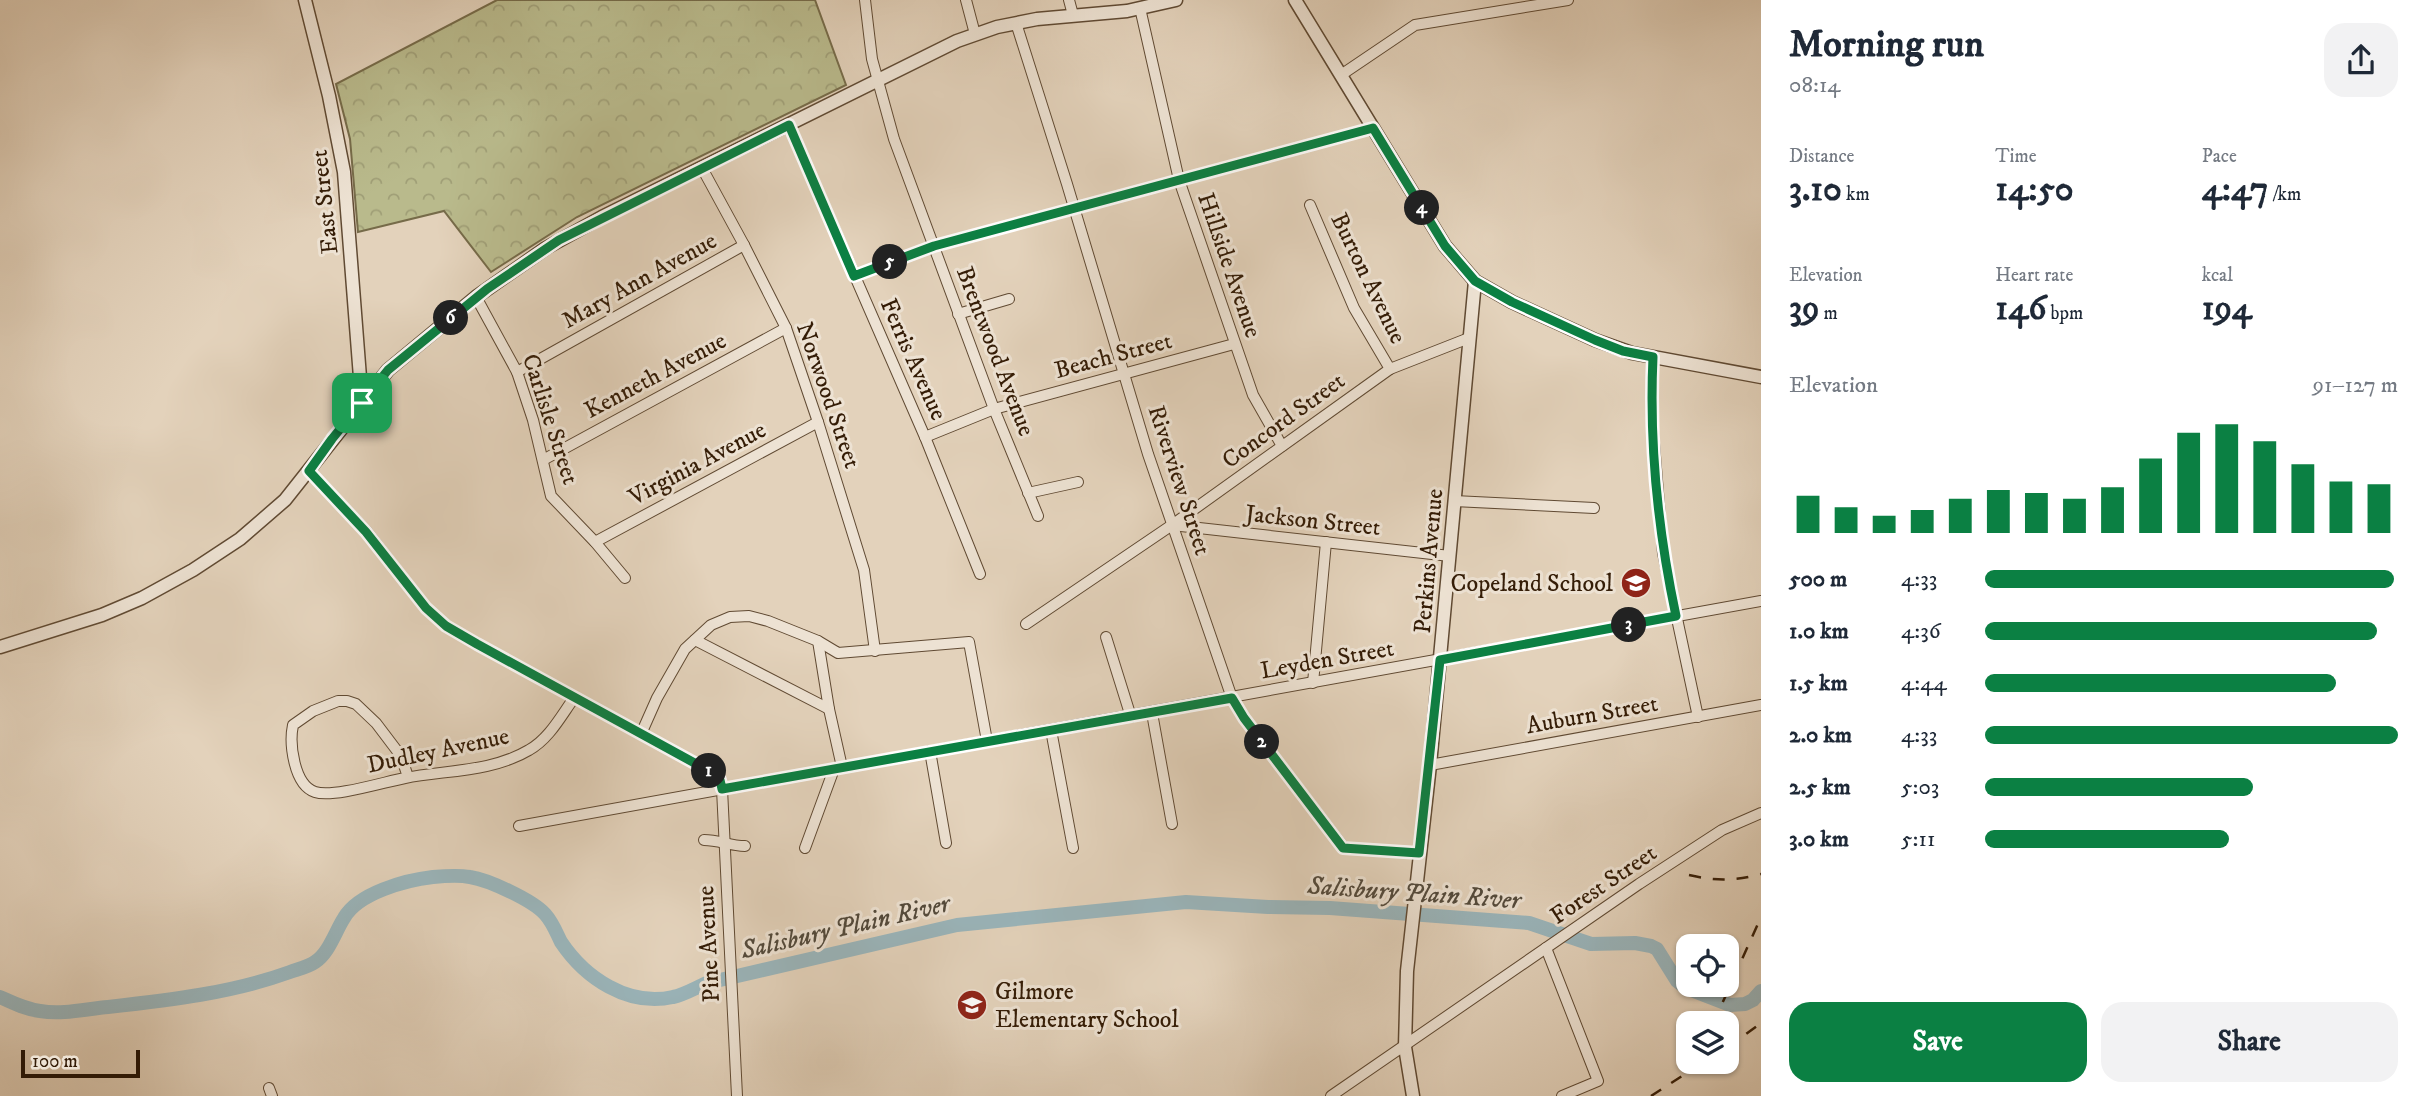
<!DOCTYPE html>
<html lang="en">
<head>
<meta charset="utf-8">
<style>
  :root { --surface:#fff; --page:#f2f2f3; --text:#1f2937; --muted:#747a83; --accent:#0b8043 }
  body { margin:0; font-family:"IM FELL DW Pica",serif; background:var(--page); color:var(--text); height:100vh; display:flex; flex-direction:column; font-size:26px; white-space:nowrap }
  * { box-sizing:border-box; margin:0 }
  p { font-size:23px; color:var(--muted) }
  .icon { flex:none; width:38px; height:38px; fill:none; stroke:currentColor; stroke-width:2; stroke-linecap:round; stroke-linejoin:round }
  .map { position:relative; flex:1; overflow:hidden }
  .sheet { display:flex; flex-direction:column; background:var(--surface); width:665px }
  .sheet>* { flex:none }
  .controls { position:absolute; left:1676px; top:934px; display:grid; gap:14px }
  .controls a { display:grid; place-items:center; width:63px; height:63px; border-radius:14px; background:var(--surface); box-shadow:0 2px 5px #0004; font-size:35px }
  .scale { position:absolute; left:21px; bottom:18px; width:119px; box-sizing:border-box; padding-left:7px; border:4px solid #341c06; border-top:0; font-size:19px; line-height:24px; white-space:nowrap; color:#341c06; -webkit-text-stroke:5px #ede2d3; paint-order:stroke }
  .pin { position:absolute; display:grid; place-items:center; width:60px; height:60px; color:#fff; margin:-30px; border-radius:14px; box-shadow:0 4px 10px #0006 }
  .km { position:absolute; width:35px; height:35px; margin:-18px; border-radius:50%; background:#222; color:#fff; font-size:19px; line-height:35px; text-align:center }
  .round { display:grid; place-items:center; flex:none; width:74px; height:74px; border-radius:21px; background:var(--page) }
  .overview { display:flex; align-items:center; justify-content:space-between; height:119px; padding:0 28px }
  h1 { font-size:38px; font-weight:700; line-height:52px }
  .figures { display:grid; grid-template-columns:repeat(3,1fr); gap:10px; height:119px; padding:7px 28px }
  .figures div { display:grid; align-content:center }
  .figures b { font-size:35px; font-weight:700 }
  .figures small { font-size:19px; font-weight:400 }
  .figures p { font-size:19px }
  .chart { height:196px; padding:14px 28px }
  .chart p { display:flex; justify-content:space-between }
  .chart svg { width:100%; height:126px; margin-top:7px; stroke:var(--accent); stroke-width:6 }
  .button { display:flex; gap:14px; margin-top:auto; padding:14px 28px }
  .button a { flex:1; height:80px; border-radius:21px; background:var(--accent); color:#fff; font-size:28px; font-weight:700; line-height:80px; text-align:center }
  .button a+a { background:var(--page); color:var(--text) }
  ul { padding:0 28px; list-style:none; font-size:23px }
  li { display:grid; grid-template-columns:112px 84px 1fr; align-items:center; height:52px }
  li i { height:18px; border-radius:9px; background:var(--accent) }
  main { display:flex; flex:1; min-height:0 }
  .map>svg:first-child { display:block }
  .forest { fill:url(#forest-crowns); stroke:#766b49; stroke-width:2 }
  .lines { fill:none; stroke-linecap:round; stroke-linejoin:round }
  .river { stroke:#9ab5bb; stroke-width:14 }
  .minor-casing { stroke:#604a33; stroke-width:12 }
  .tertiary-casing { stroke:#604a33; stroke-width:15 }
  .minor { stroke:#ede2d3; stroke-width:10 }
  .tertiary { stroke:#ede2d3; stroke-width:12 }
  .rail { stroke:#341c06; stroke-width:2.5; stroke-dasharray:12 12; stroke-linecap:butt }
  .route-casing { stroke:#fff; stroke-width:14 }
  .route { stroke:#0b8043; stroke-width:9 }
  .labels { text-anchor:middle; stroke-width:6; stroke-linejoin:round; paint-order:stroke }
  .street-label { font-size:24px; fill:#341c06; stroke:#ede2d3 }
  .poi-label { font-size:24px; fill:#341c06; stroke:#ede2d3; text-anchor:end }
  .water-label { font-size:26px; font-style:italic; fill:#534a3c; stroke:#ede2d3 }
</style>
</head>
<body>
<main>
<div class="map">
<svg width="1761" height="1096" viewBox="0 0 1761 1096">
  <defs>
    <pattern id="forest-crowns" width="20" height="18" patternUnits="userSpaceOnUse" patternTransform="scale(1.75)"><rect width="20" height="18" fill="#b9ba8c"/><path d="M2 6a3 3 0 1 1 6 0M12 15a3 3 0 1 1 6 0" fill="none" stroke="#a09f77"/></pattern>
  </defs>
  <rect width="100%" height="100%" fill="#e3d2bb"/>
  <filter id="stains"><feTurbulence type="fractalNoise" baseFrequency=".00286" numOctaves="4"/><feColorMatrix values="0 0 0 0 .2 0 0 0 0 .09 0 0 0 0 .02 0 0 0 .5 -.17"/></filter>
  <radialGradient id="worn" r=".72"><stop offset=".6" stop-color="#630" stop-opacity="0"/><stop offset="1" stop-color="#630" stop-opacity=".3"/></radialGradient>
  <path class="forest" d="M497 0H815L846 85 577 217 491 272 444 211 358 232 350 139 336 84Z"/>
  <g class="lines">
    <path class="river" d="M0 997C13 1003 25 1009 40 1011 62 1015 86 1009 108 1007 170 1000 232 993 290 972 298 969 308 967 315 962 329 953 335 932 344 918 358 893 406 880 433 877 444 876 459 875 470 877 489 880 532 900 545 914 553 923 556 932 561 942 585 978 628 1007 673 997 684 995 697 987 707 983L957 925 1186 902 1268 907 1330 908 1529 923 1591 944 1635 943 1651 946 1657 949 1677 981 1686 988 1730 1005 1745 1004 1753 1000 1761 991"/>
    <g class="minor-casing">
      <g id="minor">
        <path d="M865 0 872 59 894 139 994 409 1038 516"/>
        <path d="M966 0 975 34"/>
        <path d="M1069 0 1073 15"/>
        <path d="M1140 8 1179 180 1253 395 1282 446"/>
        <path d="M1016 23 1067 184 1148 454 1232 698 1244 718 1344 848 1419 853"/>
        <path d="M1341 75 1415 25 1568 0"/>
        <path d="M789 125 925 437 980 574"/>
        <path d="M702 168 744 245 786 328 818 422 864 570 875 651"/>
        <path d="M1310 205 1354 308 1390 369"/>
        <path d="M854 276 934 246 1373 128"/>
        <path d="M476 297 517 372 533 420 551 496 595 542 625 578"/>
        <path d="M958 314 1009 299"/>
        <path d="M1652 357 1653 431 1663 553 1698 717"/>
        <path d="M517 372 744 245"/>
        <path d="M925 437 994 409 1234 344"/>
        <path d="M543 460 786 328"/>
        <path d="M309 471 367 532 426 608 446 626 477 644 711 772 720 780 722 789 737 1096"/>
        <path d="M1028 493 1078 482"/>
        <path d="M1454 501 1594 508"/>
        <path d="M1172 525 1450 556"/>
        <path d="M595 542 818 422"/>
        <path d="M1026 624 1172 525 1390 369 1469 338"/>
        <path d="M1106 637 1131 717"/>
        <path d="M695 640 829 709"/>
        <path d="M818 641 829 709 842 767"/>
        <path d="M1313 683 1326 542"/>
        <path d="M1152 713 1172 824"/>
        <path d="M1051 730 1073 848"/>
        <path d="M641 734 657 698 685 649 711 625 730 617 749 616 768 621 818 641 838 653 969 642 987 741"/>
        <path d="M930 751 946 843"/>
        <path d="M1430 765 1761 705"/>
        <path d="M408 777 401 756 376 723 356 704 347 701H338L313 711 293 725C289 744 294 785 315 792 333 798 384 782 405 778 446 770 492 772 529 750 549 739 561 716 574 698"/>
        <path d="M519 826C933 753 1347 677 1761 601"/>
        <path d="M704 840C719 840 730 846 745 846"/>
        <path d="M805 848 834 769"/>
        <path d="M1546 948 1598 1081 1562 1096"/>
        <path d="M269 1088 272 1096"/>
        <path d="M1331 1096 1639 884 1722 830 1761 813"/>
      </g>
    </g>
    <g class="tertiary-casing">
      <g id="tertiary">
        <path d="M305 0 329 96 344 172 362 403"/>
        <path d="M1295 0 1445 246 1475 281 1512 302 1595 340 1632 353 1761 377"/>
        <path d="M0 647 102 615 142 598 193 570 240 539 285 500 388 370 476 297 546 248 602 217 957 41 997 27 1037 19 1127 11 1176 0"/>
        <path d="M1413 1096 1405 1047 1407 971 1430 765 1475 281"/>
      </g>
    </g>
    <use href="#minor" class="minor"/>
    <use href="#tertiary" class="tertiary"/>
    <g class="rail">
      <path d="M1689 875C1715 881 1735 881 1761 874"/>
      <path d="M1713 1024 1761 917"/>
      <path d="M1727 1048 1761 1023"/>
      <path d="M1651 1096 1704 1062"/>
    </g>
  </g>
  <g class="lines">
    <g class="route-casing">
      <path id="route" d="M789 125 854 276 934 246 1373 128 1445 246 1475 281 1512 302 1595 340 1623 351 1653 357C1649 443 1658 531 1676 616L1440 660 1419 853 1343 848 1244 718 1232 698 722 789 720 780 711 772 477 644 446 626 426 608 366 532 309 471 332 439 388 370 487 289 559 240Z"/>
    </g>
    <use href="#route" class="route"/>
  </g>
  <defs>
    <g id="school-disc" transform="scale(1.575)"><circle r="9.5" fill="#8f2418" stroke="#ede2d3"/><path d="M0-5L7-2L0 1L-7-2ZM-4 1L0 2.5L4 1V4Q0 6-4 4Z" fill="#fff"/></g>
  </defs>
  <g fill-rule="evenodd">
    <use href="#school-disc" x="1636" y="583"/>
    <use href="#school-disc" x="972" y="1005"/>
  </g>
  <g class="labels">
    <g class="street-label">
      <text transform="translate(324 202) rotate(-96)" y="8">East Street</text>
      <text transform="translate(1230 265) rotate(71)" y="8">Hillside Avenue</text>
      <text transform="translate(1369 278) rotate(64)" y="8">Burton Avenue</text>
      <text transform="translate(639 280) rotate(-29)" y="8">Mary Ann Avenue</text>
      <text transform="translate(996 351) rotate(69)" y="8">Brentwood Avenue</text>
      <text transform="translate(1113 355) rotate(-15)" y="8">Beach Street</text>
      <text transform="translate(914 359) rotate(66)" y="8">Ferris Avenue</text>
      <text transform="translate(655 375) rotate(-28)" y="8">Kenneth Avenue</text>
      <text transform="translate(829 395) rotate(71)" y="8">Norwood Street</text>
      <text transform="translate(551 419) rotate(72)" y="8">Carlisle Street</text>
      <text transform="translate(1283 420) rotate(-36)" y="8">Concord Street</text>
      <text transform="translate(697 463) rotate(-28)" y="8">Virginia Avenue</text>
      <text transform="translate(1180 480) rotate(72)" y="8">Riverview Street</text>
      <text transform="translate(1313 520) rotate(6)" y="8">Jackson Street</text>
      <text transform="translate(1428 561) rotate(-85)" y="8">Perkins Avenue</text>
      <text transform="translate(1327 659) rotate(-10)" y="8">Leyden Street</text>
      <text transform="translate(1592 714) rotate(-10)" y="8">Auburn Street</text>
      <text transform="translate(438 750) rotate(-12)" y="8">Dudley Avenue</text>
      <text transform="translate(1603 884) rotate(-34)" y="8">Forest Street</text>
      <text transform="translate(708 944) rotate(-93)" y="8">Pine Avenue</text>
    </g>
    <g class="poi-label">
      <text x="1613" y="591">Copeland School</text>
      <text x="995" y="999" text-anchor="start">Gilmore<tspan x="995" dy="28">Elementary School</tspan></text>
    </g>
    <g class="water-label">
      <text transform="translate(1414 892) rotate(4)" y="9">Salisbury Plain River</text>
      <text transform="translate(845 926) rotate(-13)" y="9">Salisbury Plain River</text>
    </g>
  </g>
  <rect width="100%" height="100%" filter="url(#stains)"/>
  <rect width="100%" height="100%" fill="url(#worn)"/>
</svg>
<div class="controls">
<a><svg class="icon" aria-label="locate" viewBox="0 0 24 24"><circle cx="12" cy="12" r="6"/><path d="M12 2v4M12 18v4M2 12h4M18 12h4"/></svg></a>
<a><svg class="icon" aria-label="layers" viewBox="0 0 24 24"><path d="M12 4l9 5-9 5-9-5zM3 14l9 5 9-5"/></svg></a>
</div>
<div class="scale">100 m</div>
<div class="pin" style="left:362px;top:403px;background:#1e9e55"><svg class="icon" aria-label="arrive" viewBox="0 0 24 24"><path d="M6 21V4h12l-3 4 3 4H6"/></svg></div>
<b class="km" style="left:709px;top:771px">1</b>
<b class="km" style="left:1262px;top:742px">2</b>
<b class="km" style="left:1629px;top:625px">3</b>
<b class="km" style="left:1422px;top:208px">4</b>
<b class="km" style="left:890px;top:262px">5</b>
<b class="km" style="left:451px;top:318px">6</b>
</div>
<section class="sheet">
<div class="overview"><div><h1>Morning run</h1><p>08:14</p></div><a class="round"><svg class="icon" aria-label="share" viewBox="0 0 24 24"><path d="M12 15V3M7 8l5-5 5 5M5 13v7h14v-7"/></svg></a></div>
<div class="figures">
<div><p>Distance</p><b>3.10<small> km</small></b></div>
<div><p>Time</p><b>14:50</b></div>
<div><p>Pace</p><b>4:47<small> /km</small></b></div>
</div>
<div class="figures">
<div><p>Elevation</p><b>39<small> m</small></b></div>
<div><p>Heart rate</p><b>146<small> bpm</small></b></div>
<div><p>kcal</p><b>194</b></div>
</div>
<div class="chart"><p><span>Elevation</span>91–127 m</p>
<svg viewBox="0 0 160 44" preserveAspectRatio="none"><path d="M5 44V31M15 44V35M25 44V38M35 44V36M45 44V32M55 44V29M65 44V30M75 44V32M85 44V28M95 44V18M105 44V9M115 44V6M125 44V12M135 44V20M145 44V26M155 44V27"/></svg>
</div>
<ul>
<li><b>500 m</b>4:33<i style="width:99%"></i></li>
<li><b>1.0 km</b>4:36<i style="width:95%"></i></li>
<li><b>1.5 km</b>4:44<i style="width:85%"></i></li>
<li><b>2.0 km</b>4:33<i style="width:100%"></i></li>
<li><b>2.5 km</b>5:03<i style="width:65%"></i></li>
<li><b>3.0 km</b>5:11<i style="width:59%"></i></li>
</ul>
<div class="button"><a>Save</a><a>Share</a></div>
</section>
</main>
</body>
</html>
